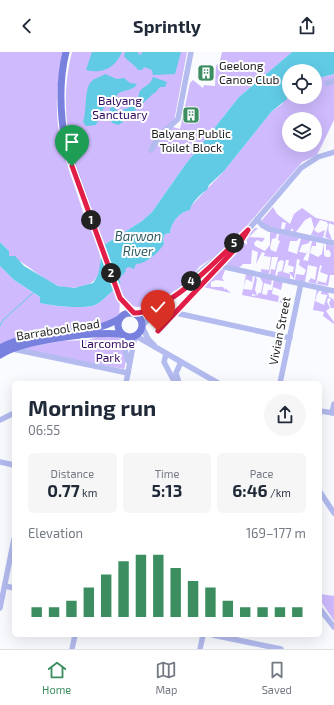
<!DOCTYPE html>
<html lang="en">
<head>
<meta charset="utf-8">
<style>
  :root { --surface:#fff; --page:#f6f6f7; --text:#1f2937; --muted:#747a83; --line:#e0e1e3; --accent:#3c8e60 }
  body { margin:0; font-family:"Exo 2",sans-serif; background:var(--page); color:var(--text); height:100vh; display:flex; flex-direction:column; font-size:15px; white-space:nowrap }
  * { box-sizing:border-box; margin:0 }
  p { font-size:13px; color:var(--muted) }
  .icon { flex:none; width:22px; height:22px; fill:none; stroke:currentColor; stroke-width:2; stroke-linecap:round; stroke-linejoin:round }
  .map { position:relative; flex:1; overflow:hidden }
  .drawer { position:absolute; left:12px; top:329px; width:310px; height:256px; display:flex; flex-direction:column; background:var(--surface); border-radius:6px; box-shadow:0 4px 16px #0002 }
  .drawer>* { flex:none }
  .controls { position:absolute; left:282px; top:12px; display:grid; gap:8px }
  .controls a { display:grid; place-items:center; width:40px; height:40px; border-radius:50%; background:var(--surface); box-shadow:0 4px 16px #0002; font-size:20px }
  .pin { position:absolute; display:grid; place-items:center; width:34px; height:34px; color:#fff; margin:-41px -17px; border-radius:50% 50% 50% 0; rotate:-45deg; box-shadow:0 0 4px #0007 }
  .pin .icon { rotate:45deg }
  .km { position:absolute; width:20px; height:20px; margin:-10px; border-radius:50%; background:#222; color:#fff; font-size:11px; line-height:20px; text-align:center }
  .round { display:grid; place-items:center; flex:none; width:42px; height:42px; border-radius:21px; background:var(--page) }
  .headline { display:flex; align-items:center; justify-content:space-between; height:68px; padding:0 16px }
  h1 { font-size:22px; font-weight:700; line-height:30px }
  .stats { display:grid; grid-template-columns:repeat(3,1fr); gap:6px; height:68px; padding:4px 16px }
  .stats div { display:grid; align-content:center; border-radius:6px; background:var(--page); text-align:center }
  .stats b { font-size:17px; font-weight:700 }
  .stats small { font-size:11px; font-weight:400 }
  .stats p { font-size:11px }
  .chart { height:112px; padding:8px 16px }
  .chart p { display:flex; justify-content:space-between }
  .chart svg { width:100%; height:72px; margin-top:4px; stroke:var(--accent); stroke-width:6 }
  header { display:flex; justify-content:space-between; align-items:center; height:52px; padding:0 16px; background:var(--surface); font-size:18px; font-weight:700 }
  .dock { display:flex; justify-content:space-around; align-items:center; height:56px; border-top:1px solid var(--line); background:var(--surface); font-size:11px; color:var(--muted) }
  .dock a { display:grid; justify-items:center; gap:2px }
  .dock .current { color:var(--accent) }
  .map>svg:first-child { display:block }
  .green { fill:#cebafd; fill-rule:evenodd }
  .water { fill:#61cbe6 }
  .lines { fill:none; stroke-linecap:round; stroke-linejoin:round }
  .stream { stroke:#61cbe6; stroke-width:1 }
  .minor { stroke:#b3bbef; stroke-width:5.5 }
  .major { stroke:#7981df; stroke-width:7 }
  .route-casing { stroke:#fff; stroke-width:8 }
  .route { stroke:#e11d48; stroke-width:5 }
  .labels { text-anchor:middle; stroke-width:4; stroke-linejoin:round; paint-order:stroke }
  .poi-label { font-size:12px; fill:#1f2021; stroke:#fff; text-anchor:start }
  .park-label { font-size:12px; fill:#340c61; stroke:#fff }
  .street-label { font-size:12px; fill:#1f2021; stroke:#fff }
  .water-label { font-size:13px; font-style:italic; fill:#2c5a65; stroke:#fff }
</style>
</head>
<body>
<header><svg class="icon" aria-label="back" viewBox="0 0 24 24"><path d="M15 5l-7 7 7 7"/></svg>Sprintly<svg class="icon" aria-label="share" viewBox="0 0 24 24"><path d="M12 15V3M7 8l5-5 5 5M5 13v7h14v-7"/></svg></header>
<div class="map">
<svg width="334" height="597" viewBox="0 0 334 597">
  <rect width="100%" height="100%" fill="#f9fbff"/>
  <g class="green">
    <path d="M0 0H63C60 19 56 39 57 58 57 97 77 134 86 171L92 170C97 189 112 228 83 234 75 236 67 237 59 234 41 227 26 210 9 204V199L0 190Z"/>
    <path d="M72 0H187L173 75 180 77 190 31 193 28 203 36 204 33 215 34 216 14 220 9 222 0H292L239 45 185 113 152 160 142 169 104 193C79 126 54 73 72 0Z"/>
    <path d="M334 22V68L317 103 302 110 245 176 219 201 199 215 190 227 154 254 136 255 129 252 124 247 119 232 121 231 119 227 124 217C127 215 144 209 148 208L164 192 163 187 165 182 170 181C171 170 179 160 190 158V155L224 119 272 59 282 52 289 43V45H315V27ZM289 67H315V93H289Z"/>
    <path d="M273 155 277 162 290 172 294 162 302 156 316 166 334 170V173L329 171C327 181 330 180 332 188L325 185 328 173 327 170 320 168 314 178 318 181 325 178 323 186 311 183 314 176 311 165 305 168 296 180H293V176L290 179 284 178 286 171 282 170 281 177 264 173 262 168Z"/>
    <path d="M255 176H258L246 188 250 185 265 186 262 190 257 188 254 191 255 194 265 199 270 193V180L277 181 276 186 272 187 270 196 271 198 276 200 280 189 278 188 279 182 299 186 297 189H290L288 199 297 202 301 186 310 188 309 191 302 193 299 200 306 201 308 198 303 208 308 209 312 189 316 190V194H312L310 201 318 205 322 202 324 191V203L326 205H330L331 202 329 198H326V192L334 194V223H330L328 234 317 232 318 229 326 231 328 223 320 220 322 214 320 213 316 232 308 230 311 226 315 228 317 215 308 213 305 230 295 228 296 222 304 223 306 218 299 213 300 208 297 207 294 227 289 220H293L294 215 288 213 289 208H286L283 220 290 222V227L277 224 278 220 282 219 284 209 281 208 278 210 275 224 270 223 271 217 275 218 278 205H272L269 222 261 221V217L269 218 271 205 264 204 265 201 262 200 256 212 258 200 252 198 251 212H243L239 216 227 214 226 210 244 190 247 193V189L244 187Z"/>
    <path d="M0 214 14 228 41 246 40 251C51 254 87 258 97 252 103 249 108 242 114 238L120 246 119 267 111 272 0 293Z"/>
    <path d="M219 217 225 218 222 226 224 229 216 228 211 230V235H223L225 238V236L231 241 203 235 201 237Z"/>
    <path d="M246 222 253 223 252 230 246 227 243 237 252 238 255 224 257 227 255 238 257 243 252 242V244L258 243V241H261L263 231 259 224 272 227 271 233 264 231 262 242 267 243 268 238H272L274 227 283 229 281 238 273 235 272 242 279 244 278 250H280L281 246 287 247 285 251H283L242 243Z"/>
    <path d="M317 236 320 238 317 242 315 249 324 253 328 241 327 243 321 242 322 237 328 238 329 245 333 247V249L334 247V256H331L329 251 331 247 328 246 327 250 330 256 326 259 334 270V272L323 264 324 260 313 258Z"/>
    <path d="M101 284 118 285C124 293 128 309 124 317L24 298 23 296 62 289 88 288Z"/>
    <path d="M320 542 334 544V569L320 548Z"/>
  </g>
  <g class="water">
    <path d="M92 0H122C115 16 103 22 86 18Z"/>
    <path d="M125 0H138L139 3 142 2V0H181L175 22 153 23 152 18 144 15 142 18H138C134 12 126 8 124 4Z"/>
    <path d="M292 0H334V22L315 27V19H289V43L286 48 272 59 224 119 209 133 207 138C201 141 190 153 190 158 179 160 171 171 170 181L165 182 163 187 164 192C158 201 146 212 136 212L134 217 129 215 125 217 126 219 119 227 121 231 119 232 104 193 142 169 152 160 185 113 239 45Z"/>
    <path d="M105 22 117 27 124 26 130 31 137 32C133 39 126 37 119 41 117 43 114 47 112 49L113 53 110 55 106 51 96 73 86 74 83 70C87 60 84 37 91 30 94 26 101 25 105 22Z"/>
    <path d="M153 25 167 30 165 35H160L155 41H154L119 73 112 71 109 66 110 56 113 55 118 59C126 58 136 53 138 45 140 41 138 42 140 39 146 32 149 35 153 25Z"/>
    <path d="M0 190 9 199V204H15L24 214 58 234 74 236 93 231C100 223 100 212 101 202L114 238C108 242 103 249 97 252 87 258 52 254 40 251V245L14 228 0 214Z"/>
  </g>
  <g class="lines">
    <path class="stream" d="M0 274 3 268 33 241"/>
    <g class="minor">
      <path d="M327 31 334 29"/>
      <path d="M151 98 160 83 178 67 191 0"/>
      <path d="M257 167 262 173 269 177 334 191"/>
      <path d="M220 214 334 239"/>
      <path d="M135 261 159 254"/>
      <path d="M176 261 290 286"/>
      <path d="M143 273 158 257 248 178 301 116 318 105 334 100"/>
      <path d="M142 274 148 287 154 293"/>
      <path d="M158 279 238 194 244 184"/>
      <path d="M121 282 128 309"/>
      <path d="M136 284 218 331"/>
      <path d="M13 297 128 321"/>
      <path d="M166 302 164 310 175 331"/>
      <path d="M126 331 135 284"/>
      <path d="M179 331 176 321 181 310"/>
      <path d="M280 331 301 231"/>
      <path d="M320 359 334 361"/>
      <path d="M332 361 334 352"/>
      <path d="M0 368 14 361"/>
      <path d="M0 410 14 413"/>
      <path d="M320 440 334 461"/>
      <path d="M5 534 14 536"/>
      <path d="M0 556 14 487"/>
      <path d="M320 557 334 575"/>
      <path d="M213 583 281 597"/>
      <path d="M72 597 75 583"/>
      <path d="M200 597 203 583"/>
    </g>
    <g class="major">
      <path d="M66 0C58 32 60 63 66 95L120 246 134 261"/>
      <circle cx="130" cy="273" r="12"/>
      <path d="M0 296C36 275 83 288 119 267"/>
      <path d="M0 303C23 288 92 280 120 282"/>
    </g>
  </g>
  <g class="lines">
    <g class="route-casing">
      <path id="route" d="M72 114 120 246 134 261C169 261 223 202 248 178L238 194 158 279"/>
    </g>
    <use href="#route" class="route"/>
  </g>
  <defs>
    <g id="building-square" transform="scale(0.9)"><rect x="-9" y="-9" width="18" height="18" rx="4" fill="#3c8e60" stroke="#fff"/><path d="M-4-6H4V6H1V3H-1V6H-4ZM-2.5-4.3h1.7v1.8h-1.7ZM.8-4.3h1.7v1.8H.8ZM-2.5-1h1.7V.8h-1.7ZM.8-1h1.7V.8H.8Z" fill="#fff"/></g>
  </defs>
  <g fill-rule="evenodd">
    <use href="#building-square" x="206" y="21"/>
    <use href="#building-square" x="191" y="63"/>
  </g>
  <g class="labels">
    <g class="poi-label">
      <text x="219" y="18">Geelong<tspan x="219" dy="14">Canoe Club</tspan></text>
      <text x="191" y="86" text-anchor="middle">Balyang Public<tspan x="191" dy="14">Toilet Block</tspan></text>
    </g>
    <g class="park-label">
      <text x="120" y="53">Balyang<tspan x="120" dy="14">Sanctuary</tspan></text>
      <text x="108" y="296">Larcombe<tspan x="108" dy="14">Park</tspan></text>
    </g>
    <g class="street-label">
      <text transform="translate(58 278) rotate(-9)" y="4">Barrabool Road</text>
      <text transform="translate(280 279) rotate(-79)" y="4">Vivian Street</text>
    </g>
    <g class="water-label">
      <text x="138" y="189">Barwon<tspan x="138" dy="15">River</tspan></text>
    </g>
  </g>
</svg>
<div class="controls">
<a><svg class="icon" aria-label="locate" viewBox="0 0 24 24"><circle cx="12" cy="12" r="6"/><path d="M12 2v4M12 18v4M2 12h4M18 12h4"/></svg></a>
<a><svg class="icon" aria-label="layers" viewBox="0 0 24 24"><path d="M12 4l9 5-9 5-9-5zM3 14l9 5 9-5"/></svg></a>
</div>
<div class="pin" style="left:72px;top:114px;background:#1e9e55"><svg class="icon" aria-label="arrive" viewBox="0 0 24 24"><path d="M6 21V4h12l-3 4 3 4H6"/></svg></div>
<div class="pin" style="left:158px;top:279px;background:#d93025"><svg class="icon" aria-label="check" viewBox="0 0 24 24"><path d="M5 12l5 5 9-10"/></svg></div>
<b class="km" style="left:91px;top:168px">1</b>
<b class="km" style="left:111px;top:221px">2</b>
<b class="km" style="left:191px;top:229px">4</b>
<b class="km" style="left:234px;top:191px">5</b>
<section class="drawer">
<div class="headline"><div><h1>Morning run</h1><p>06:55</p></div><a class="round"><svg class="icon" aria-label="share" viewBox="0 0 24 24"><path d="M12 15V3M7 8l5-5 5 5M5 13v7h14v-7"/></svg></a></div>
<div class="stats">
<div><p>Distance</p><b>0.77<small> km</small></b></div>
<div><p>Time</p><b>5:13</b></div>
<div><p>Pace</p><b>6:46<small> /km</small></b></div>
</div>
<div class="chart"><p><span>Elevation</span>169–177 m</p>
<svg viewBox="0 0 160 44" preserveAspectRatio="none"><path d="M5 44V38M15 44V38M25 44V34M35 44V26M45 44V18M55 44V10M65 44V6M75 44V6M85 44V14M95 44V22M105 44V26M115 44V34M125 44V38M135 44V38M145 44V38M155 44V38"/></svg>
</div>
</section>
</div>
<nav class="dock">
<a class="current"><svg class="icon" aria-label="home" viewBox="0 0 24 24"><path d="M3 11l9-7 9 7M6 9v11h12V9"/></svg>Home</a>
<a><svg class="icon" aria-label="map" viewBox="0 0 24 24"><path d="M3 6l6-2 6 2 6-2v14l-6 2-6-2-6 2zM9 4v14M15 6v14"/></svg>Map</a>
<a><svg class="icon" aria-label="saved" viewBox="0 0 24 24"><path d="M7 4h10v16l-5-4-5 4z"/></svg>Saved</a>
</nav>
</body>
</html>
